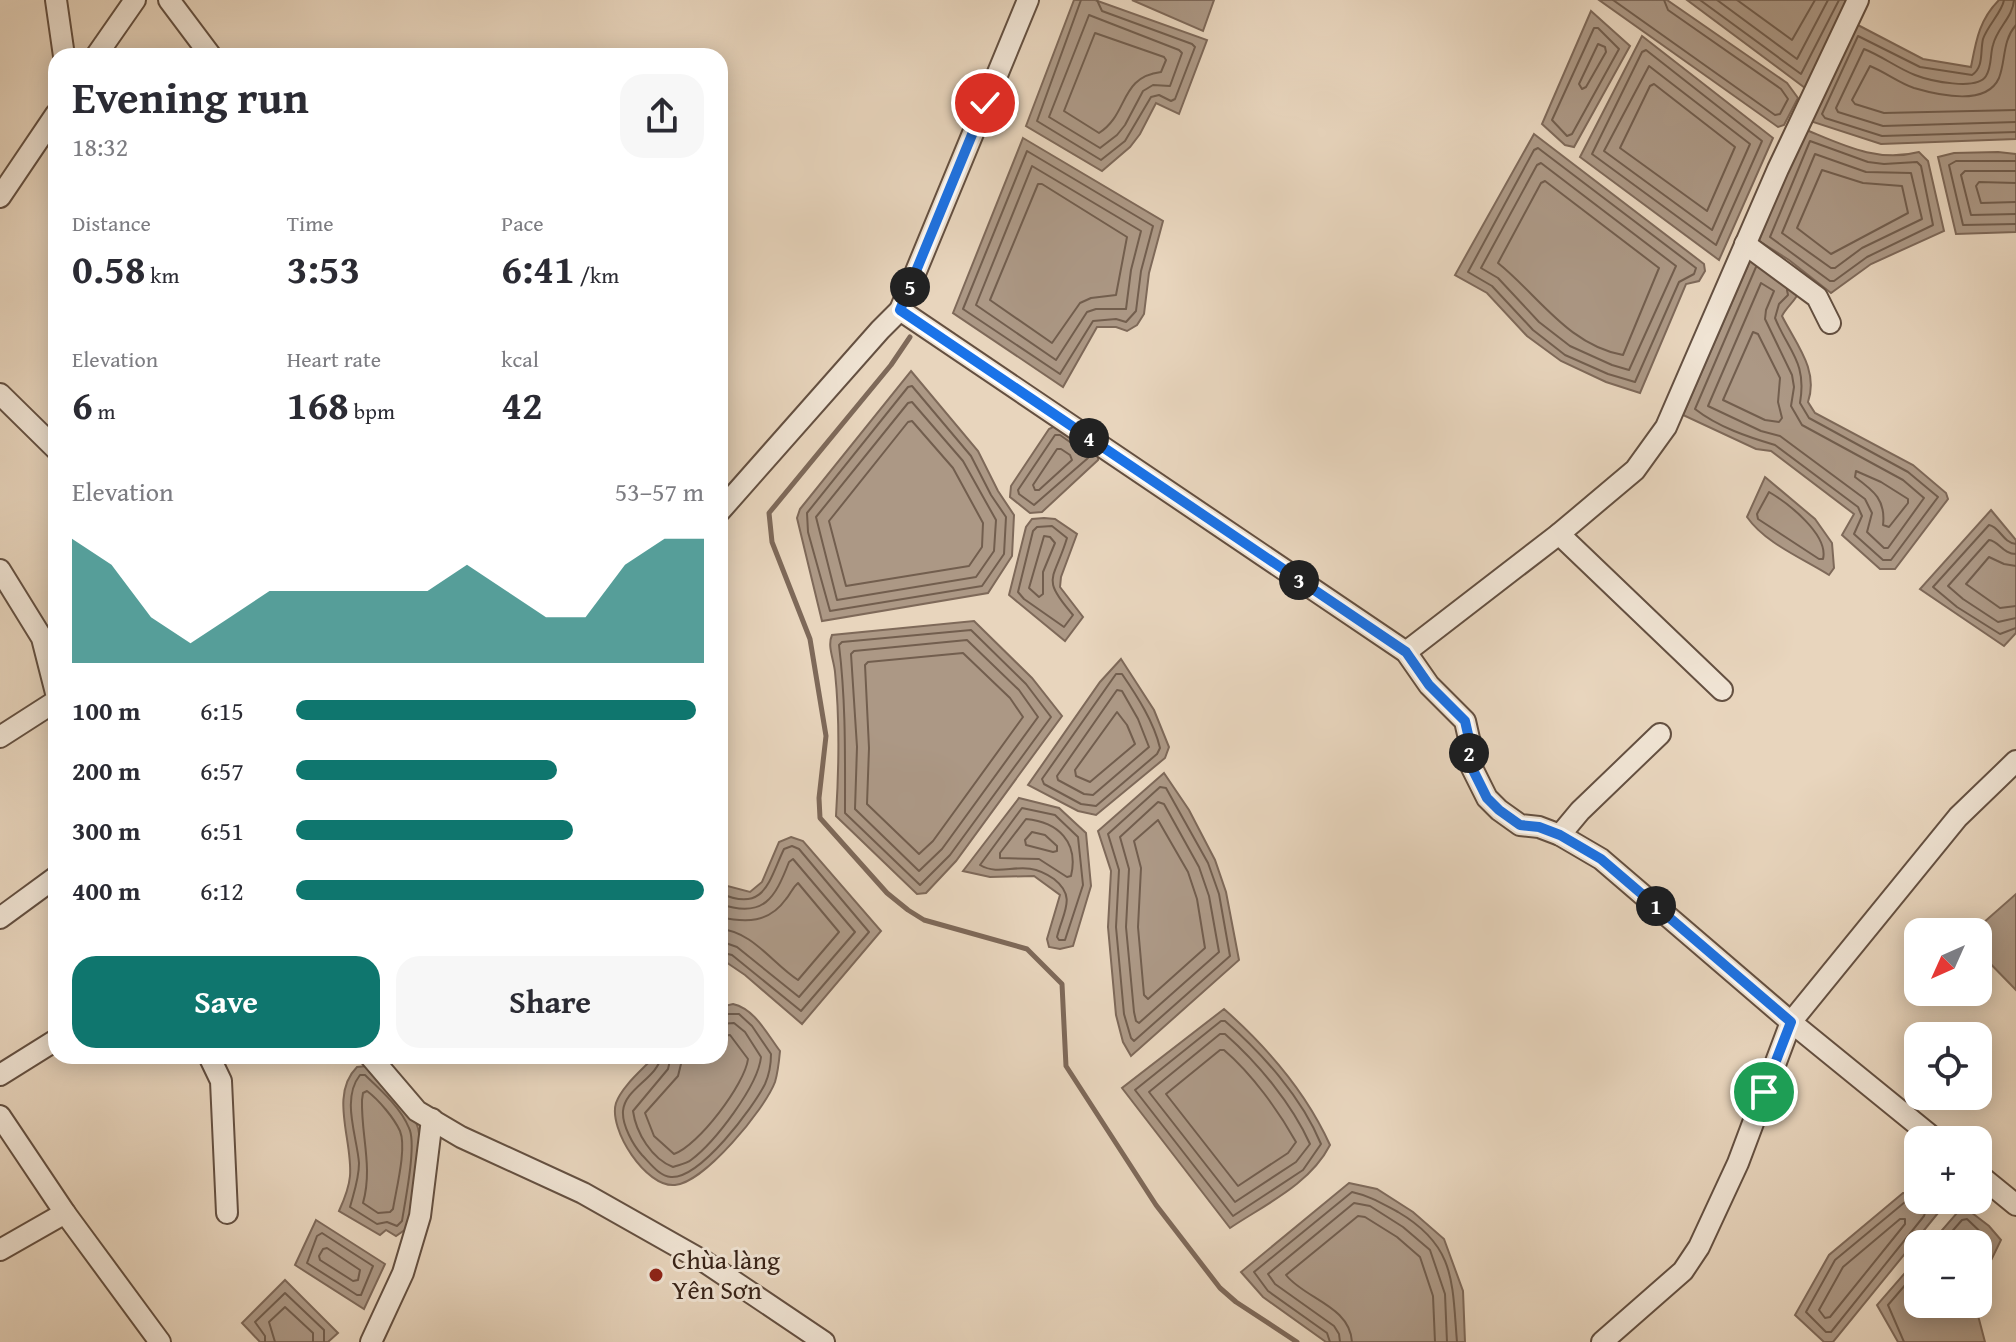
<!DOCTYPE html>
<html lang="en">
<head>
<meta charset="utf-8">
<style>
  :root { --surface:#fff; --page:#f7f7f7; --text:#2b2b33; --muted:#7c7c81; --accent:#0f766e }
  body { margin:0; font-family:"Gentium Book Plus",serif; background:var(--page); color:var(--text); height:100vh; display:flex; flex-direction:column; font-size:30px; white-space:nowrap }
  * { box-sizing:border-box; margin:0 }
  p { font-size:26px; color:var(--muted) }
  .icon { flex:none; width:44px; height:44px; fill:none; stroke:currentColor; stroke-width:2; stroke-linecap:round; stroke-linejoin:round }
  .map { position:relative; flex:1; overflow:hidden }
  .side { position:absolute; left:48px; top:48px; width:680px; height:1016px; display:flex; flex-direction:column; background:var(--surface); border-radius:24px; box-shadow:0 4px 20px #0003 }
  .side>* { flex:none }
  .needle { width:52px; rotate:225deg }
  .tools { position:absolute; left:1904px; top:918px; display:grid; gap:16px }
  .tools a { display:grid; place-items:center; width:88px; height:88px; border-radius:16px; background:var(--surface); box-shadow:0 4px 20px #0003; font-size:40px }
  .pin { position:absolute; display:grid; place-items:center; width:68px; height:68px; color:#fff; margin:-34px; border:4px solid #fff; border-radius:50%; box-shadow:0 2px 8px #0007 }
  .km { position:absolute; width:40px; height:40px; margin:-20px; border-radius:50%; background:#222; color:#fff; font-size:22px; line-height:40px; text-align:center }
  .round { display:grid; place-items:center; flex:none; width:84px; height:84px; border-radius:24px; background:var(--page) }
  .overview { display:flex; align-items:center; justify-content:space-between; height:136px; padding:0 24px }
  h1 { font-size:44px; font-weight:800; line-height:60px }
  .metrics { display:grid; grid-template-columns:repeat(3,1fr); gap:12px; height:136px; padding:8px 24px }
  .metrics div { display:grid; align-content:center }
  .metrics b { font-size:40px; font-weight:800 }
  .metrics small { font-size:22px; font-weight:400 }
  .metrics p { font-size:22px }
  .chart { height:224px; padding:16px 24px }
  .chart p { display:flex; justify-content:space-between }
  .chart svg { width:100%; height:144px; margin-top:8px; fill:var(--accent); opacity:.7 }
  .cta { display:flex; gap:16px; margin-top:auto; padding:16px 24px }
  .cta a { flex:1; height:92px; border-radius:24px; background:var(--accent); color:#fff; font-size:32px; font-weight:800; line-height:92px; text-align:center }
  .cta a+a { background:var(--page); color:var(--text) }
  ul { padding:0 24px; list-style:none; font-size:26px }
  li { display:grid; grid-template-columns:128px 96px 1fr; align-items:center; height:60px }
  li i { height:20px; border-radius:10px; background:var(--accent) }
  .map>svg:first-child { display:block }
  .water { fill:#ac9885; stroke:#7e6959; stroke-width:2 }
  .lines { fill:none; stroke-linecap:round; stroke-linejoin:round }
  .shore { stroke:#725e4e; stroke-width:2 }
  .stream { stroke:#7e6959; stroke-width:5 }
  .minor-casing { stroke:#645041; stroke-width:24 }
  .minor { stroke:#f0e4d4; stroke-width:20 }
  .route-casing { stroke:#fff; stroke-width:16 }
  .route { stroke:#1a73e8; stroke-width:10 }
  .poi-dot { fill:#8f2418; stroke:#f0e4d4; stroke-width:3 }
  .labels { text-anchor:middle; stroke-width:6; stroke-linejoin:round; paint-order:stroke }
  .poi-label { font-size:26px; fill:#382318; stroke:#f0e4d4; text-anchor:start }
</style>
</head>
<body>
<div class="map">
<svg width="2016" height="1342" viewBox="0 0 2016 1342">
  <rect width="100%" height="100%" fill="#e8d5bd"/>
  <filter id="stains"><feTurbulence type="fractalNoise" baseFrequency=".0025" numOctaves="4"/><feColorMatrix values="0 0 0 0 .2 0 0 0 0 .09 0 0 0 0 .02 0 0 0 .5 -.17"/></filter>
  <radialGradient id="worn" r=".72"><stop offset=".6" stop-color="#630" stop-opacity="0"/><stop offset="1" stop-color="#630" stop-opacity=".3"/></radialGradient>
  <g class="water">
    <path d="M1074 0H1095L1207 40 1179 114 1156 103 1140 134 1130 147 1102 171 1026 126Z"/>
    <path d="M1132 0H1214L1203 31Z"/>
    <path d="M1599 0H1667L1787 83 1798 98 1784 125 1778 127Z"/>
    <path d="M1687 0H1848L1805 88Z"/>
    <path d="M1999 0H2016V139L1881 144 1810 121 1854 23 1923 59 1971 67C1976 41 1979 20 1999 0Z"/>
    <path d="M1591 11 1630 46 1574 147 1565 145 1542 124Z"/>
    <path d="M1642 36 1773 138 1719 260 1580 157Z"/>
    <path d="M1804 129C1843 145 1877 163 1919 152L1928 161 1944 231 1871 264 1831 293 1789 260 1759 241Z"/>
    <path d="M1534 134 1704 264 1705 271 1699 281 1686 284 1640 393 1606 382 1561 361 1527 336 1487 293 1455 275Z"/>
    <path d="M1023 138 1163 221 1149 273 1144 314 1137 325 1127 331 1116 327H1097L1063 387 953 313Z"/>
    <path d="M1998 152 2016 154V232L1956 234 1938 157 1954 153Z"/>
    <path d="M1754 252 1799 291C1796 301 1787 306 1782 316 1796 344 1819 370 1808 402L1815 413 1913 465 1946 493 1948 499 1895 569H1880L1842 535 1854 514 1771 451 1756 449 1683 415Z"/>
    <path d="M911 371 978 451 998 491 1014 515 1012 556 988 593 822 621 797 518 800 509Z"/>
    <path d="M1055 426 1098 455V460L1042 512 1030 513 1010 497 1011 486 1049 429Z"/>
    <path d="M1765 477 1815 519 1832 543 1834 568 1829 575C1802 558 1765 543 1747 517Z"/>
    <path d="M1991 510 2016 540V633L2004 646 1920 589Z"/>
    <path d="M1044 518 1055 519 1077 534 1061 577 1060 587 1083 617 1065 641 1009 595 1026 527 1032 519Z"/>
    <path d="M974 621 1032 678 1062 716 956 861 926 893 917 894 836 816C839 768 840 720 835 672 834 660 827 646 832 635Z"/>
    <path d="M1121 659 1154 710 1169 747 1165 758 1096 815 1078 811 1028 785 1100 682Z"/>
    <path d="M1164 773 1189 810 1215 860 1226 892 1239 960 1131 1056 1123 1042 1116 1015 1108 927 1111 871 1098 831Z"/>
    <path d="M1019 798 1059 808 1086 833 1091 886 1073 946 1060 949 1049 947 1047 939 1060 895 1034 876 990 877 963 871Z"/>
    <path d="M791 837 803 841 881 931 802 1024 745 975 720 958V884L750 892 762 882 779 842Z"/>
    <path d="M2016 894V990L1978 951V932L1974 931Z"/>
    <path d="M733 1004C755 1009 767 1034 780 1051 779 1062 778 1072 775 1082 765 1109 704 1183 675 1185 646 1188 608 1129 616 1103 622 1086 643 1069 655 1056H720V1007Z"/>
    <path d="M1224 1009C1267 1047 1306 1092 1330 1145 1310 1184 1266 1204 1230 1228L1122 1088Z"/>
    <path d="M367 1066C381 1079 414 1110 418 1128 425 1154 413 1200 409 1227L396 1236 386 1230 380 1235 339 1211C344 1200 349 1188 350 1176 353 1141 329 1095 357 1067Z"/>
    <path d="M1349 1183 1377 1189 1413 1212 1444 1239 1463 1291 1465 1342H1326L1263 1297 1241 1272Z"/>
    <path d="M1903 1193 1917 1194 1918 1200H1923L1938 1213 1833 1342H1824L1795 1315 1829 1255Z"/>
    <path d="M1963 1206 1989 1226 2001 1240 1978 1287V1244H1930Z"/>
    <path d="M316 1220 385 1264 364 1309 295 1265Z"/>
    <path d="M1918 1258V1304H1975L1985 1342H1898L1877 1305Z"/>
    <path d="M285 1280 338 1333 328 1342H260L242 1323Z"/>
  </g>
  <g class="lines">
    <g class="shore">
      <path d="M1081 0 1037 121 1101 160 1125 141 1151 97 1159 95 1171 101 1175 99 1195 47 1192 44 1102 11 1097 0"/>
      <path d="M1613 0 1775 115 1780 114 1788 99 1781 89 1668 10 1664 0"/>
      <path d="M1700 0 1801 74 1839 0"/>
      <path d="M1717 0 1797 59 1828 0"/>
      <path d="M1737 0 1792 40 1815 0"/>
      <path d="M2004 0C2002 12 1988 25 1983 39 1980 52 1984 67 1972 75L1920 67 1858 36 1822 114 1825 118 1882 136 2016 132"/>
      <path d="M2014 0C2013 17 1997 28 1993 45 1990 54 1992 67 1986 76 1977 91 1930 81 1915 75 1897 68 1882 56 1864 49L1836 108 1838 112 1883 126 2016 122"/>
      <path d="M1089 15 1179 50 1182 53 1170 86 1153 85 1143 91 1125 125 1117 135 1100 148 1049 117Z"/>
      <path d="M2016 25C2002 41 2006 60 1999 78 1986 107 1938 95 1914 88 1899 83 1885 72 1870 66L1852 100 1855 104 1884 113 2016 110"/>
      <path d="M1594 28H1598L1619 49 1572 134 1567 136 1552 120Z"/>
      <path d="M1095 33 1164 57 1166 60 1161 72C1119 77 1129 114 1099 133L1064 111Z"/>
      <path d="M1598 44 1605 47 1606 52 1586 87 1582 89 1579 84Z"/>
      <path d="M1646 50 1762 141 1716 245 1592 154 1642 52Z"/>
      <path d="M1649 66 1750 144 1712 230 1604 151Z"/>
      <path d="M1654 84 1735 147 1707 211 1620 148 1650 86Z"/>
      <path d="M1810 141 1868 162 1884 164 1917 162 1921 166 1933 225 1867 257 1834 281H1830L1770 237Z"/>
      <path d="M1538 148 1696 268 1694 274 1679 282 1635 382 1608 374 1565 355 1533 330 1492 286 1468 272 1534 150Z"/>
      <path d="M1027 151 1153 226 1141 271 1136 311 1126 322 1116 319 1093 321 1060 374 963 309Z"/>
      <path d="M1815 154 1866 172 1911 173 1922 219 1862 248 1835 268H1831L1782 233Z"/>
      <path d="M2016 161H1956L1949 165 1963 225 2016 224"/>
      <path d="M1541 163 1676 266 1629 370 1612 365 1570 346 1539 322 1498 278 1481 268 1537 165Z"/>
      <path d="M1032 166 1141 231 1131 270 1126 309H1096L1087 312 1056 360 976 305Z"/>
      <path d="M1822 170 1863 183 1902 186 1908 213 1831 254 1797 228Z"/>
      <path d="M2016 171H1965L1961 175 1971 215 2016 214"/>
      <path d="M1545 181 1659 268 1623 355C1568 345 1538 295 1498 263L1541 183Z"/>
      <path d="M2016 183 1979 182 1976 186 1981 203 2016 202"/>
      <path d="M1038 184H1042L1127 237 1116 295 1091 298 1080 303 1052 343 990 300Z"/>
      <path d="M1756 267 1695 409C1718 427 1748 437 1775 445L1858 507 1862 516 1854 534 1883 560H1891L1938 497 1908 472 1809 418 1800 403C1807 362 1789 352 1775 318L1779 304 1788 295 1787 290"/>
      <path d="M1761 283 1774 291 1766 310 1765 319 1792 375 1794 387 1791 406 1802 425 1903 480 1924 498 1888 548H1884L1867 532 1872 513 1865 499 1780 436 1761 431 1708 406Z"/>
      <path d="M1753 332 1758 334 1780 378 1778 402 1782 418 1779 422 1765 420 1723 400Z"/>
      <path d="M912 386 971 456 991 495 1006 517 1004 554 982 586 830 611 808 532 807 513 908 387Z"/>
      <path d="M912 402 963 461 996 520 994 551 976 577 837 600 816 517 908 403Z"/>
      <path d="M912 421 953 468 983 523 982 547 969 566 846 586 829 521 908 422Z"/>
      <path d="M1055 435H1060L1087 454 1088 458 1034 505 1019 494 1018 490Z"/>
      <path d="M1057 449H1061L1070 455 1072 460 1039 490H1035L1033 485Z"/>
      <path d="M1856 471 1881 482 1908 499V503L1889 527 1883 525C1886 500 1874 491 1855 477Z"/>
      <path d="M1769 492C1788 503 1829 535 1823 559H1819L1758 519 1757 514Z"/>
      <path d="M1052 526 1067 538C1054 581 1040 577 1073 615L1064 627 1024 599 1018 592 1033 531 1037 527Z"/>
      <path d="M1044 536 1050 537 1055 543 1043 572V594L1039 597 1029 588Z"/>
      <path d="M2016 544C2003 543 2000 527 1989 525L1933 587 1957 607 2000 634 2016 628"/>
      <path d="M2016 554C2003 554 1999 541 1989 540L1948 586 1963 599 1998 622 2016 618"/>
      <path d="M2016 566 2004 564 1989 557 1966 584 2000 608 2016 606"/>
      <path d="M971 630 1026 684 1051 717 950 855 920 885 845 813C845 755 846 703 839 645L842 642Z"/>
      <path d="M967 640 1019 690 1038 717 942 849 919 871 855 809 857 747 851 654 854 651Z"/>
      <path d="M963 653 1010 698 1023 717 933 841 919 854 867 804 869 748 865 665 868 662Z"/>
      <path d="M1116 674H1122C1137 696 1154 722 1160 748L1157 754 1096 806 1081 804 1044 784 1042 779Z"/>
      <path d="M1117 690 1122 691 1138 719 1149 747 1093 795 1084 794 1058 780 1057 776Z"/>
      <path d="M1117 712 1127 725 1135 744 1090 782 1076 776 1075 770Z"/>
      <path d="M1160 787 1166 788 1208 863 1219 894 1230 956 1134 1041 1131 1038 1124 1014 1116 927 1119 870 1108 834Z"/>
      <path d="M1158 802 1164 804 1199 867 1209 896 1219 952 1139 1023 1136 1021 1134 1012 1126 927 1129 869 1120 837Z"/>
      <path d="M1022 808 1055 815 1078 837 1083 885 1065 940H1059L1057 937C1063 912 1077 897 1054 879 1022 856 1004 879 980 865Z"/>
      <path d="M1026 819C1058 822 1079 842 1071 876L1067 877 1039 859 1000 858V853Z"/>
      <path d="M1158 820 1188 872 1197 899 1205 948 1148 999 1144 995 1138 927 1141 868 1134 841Z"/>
      <path d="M1032 832 1045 835 1057 846V851L1053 852 1026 845 1025 840Z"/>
      <path d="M720 893C765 914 769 880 784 849L792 846 799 849 869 932 801 1011 732 955 720 952"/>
      <path d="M720 904C764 919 775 898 789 862L793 859 855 932 799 997 737 947 720 941"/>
      <path d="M720 917C746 923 769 923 786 899 791 893 792 888 798 883L839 932 798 980C773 964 752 931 720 929"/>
      <path d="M1221 1021H1225C1263 1054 1302 1098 1321 1144L1303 1170 1233 1216 1135 1090Z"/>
      <path d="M1220 1034H1225C1258 1063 1292 1104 1310 1144L1296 1162 1235 1202 1149 1092Z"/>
      <path d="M1220 1050H1224C1252 1074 1278 1110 1296 1142L1288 1153 1238 1186 1166 1094Z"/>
      <path d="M661 1056C658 1078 625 1088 623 1111 622 1125 633 1145 642 1155 650 1163 659 1176 671 1177 700 1179 753 1108 765 1084 769 1075 771 1064 771 1054L752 1026 739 1014H720"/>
      <path d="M671 1056 668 1069 633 1111C636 1133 652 1159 673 1167 678 1165 686 1164 691 1160 715 1142 758 1086 761 1057L745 1032 734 1023 720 1024"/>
      <path d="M683 1056 678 1076 645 1113 654 1136 674 1154C698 1146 745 1084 748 1059L730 1035 720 1036"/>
      <path d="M360 1075H365C381 1090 401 1108 409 1128 417 1144 405 1201 402 1221L397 1226 387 1222 377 1224 350 1207C354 1192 359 1179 359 1163 357 1136 341 1099 360 1075Z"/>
      <path d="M367 1091C379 1100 394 1118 400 1131 407 1148 396 1190 393 1209L390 1212 378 1213 363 1203C373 1167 361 1136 362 1100L363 1093Z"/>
      <path d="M1905 1202 1918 1203 1925 1213 1924 1216 1831 1332H1826L1806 1312 1835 1260Z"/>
      <path d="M1900 1219H1905V1224L1830 1317 1825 1318 1819 1310 1843 1267Z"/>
      <path d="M322 1233 373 1266 361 1295H357L307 1263 317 1236Z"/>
      <path d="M1941 1244 1962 1220 1967 1219 1990 1241 1978 1266"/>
      <path d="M323 1249 327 1248 360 1270 358 1280 353 1281 320 1260 319 1256Z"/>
      <path d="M265 1342V1336L255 1322 285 1293 324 1330V1342"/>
      <path d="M275 1342 269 1322 285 1307 313 1333V1342"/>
      <path d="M1330 1342 1327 1333 1268 1291 1254 1272 1352 1192C1370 1196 1381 1203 1398 1212 1456 1246 1452 1282 1457 1342"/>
      <path d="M1340 1342 1339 1334 1334 1326 1275 1284 1268 1274 1354 1203 1370 1206 1403 1227 1430 1250 1445 1294 1447 1342"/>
      <path d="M1352 1342C1350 1306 1305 1299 1286 1275L1358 1216 1365 1217 1397 1237 1420 1257 1433 1296 1435 1342"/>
      <path d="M1904 1342 1888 1305 1918 1270"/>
    </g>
    <path class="stream" d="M910 337 891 365 769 513 772 542 810 639 826 736 819 798 820 818 887 893 908 910 924 920 1027 949 1062 984 1066 1066 1156 1205 1220 1288 1236 1302 1297 1342"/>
    <g class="minor-casing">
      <g id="minor">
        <path d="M56 0 64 56"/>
        <path d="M169 0 211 56"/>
        <path d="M96 56 135 0"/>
        <path d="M0 197 56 114"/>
        <path d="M1745 244 1817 297 1830 323"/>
        <path d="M900 310 1406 652 1429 685 1465 721 1470 743 1469 762 1487 798 1499 810 1520 825 1539 827 1560 835 1601 859 1791 1022 1936 1140"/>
        <path d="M0 394 56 449"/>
        <path d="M720 511 880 330 900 310 1028 0"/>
        <path d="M1559 534 1722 690"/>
        <path d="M0 570 42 638 56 693"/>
        <path d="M1406 652 1559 534 1635 470 1666 427 1778 169 1858 0"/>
        <path d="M0 737 56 701"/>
        <path d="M1560 835 1580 811 1660 734"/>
        <path d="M0 918 56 877"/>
        <path d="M209 1056 221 1081 227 1213"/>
        <path d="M370 1056 417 1111 461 1137 583 1193 705 1262 824 1342"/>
        <path d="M0 1075 56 1040"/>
        <path d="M0 1116 65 1213 160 1342"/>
        <path d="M1978 1174 2016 1205"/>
        <path d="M0 1250 65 1213"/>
        <path d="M371 1342 403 1273 420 1216 432 1119"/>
        <path d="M1602 1342 1683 1271 1699 1247 1738 1163 1791 1022 1958 817 2016 761"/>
      </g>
    </g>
    <use href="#minor" class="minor"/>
  </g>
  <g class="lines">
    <g class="route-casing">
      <path id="route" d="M985 103 900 310 1406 652 1429 685 1465 721 1470 743 1469 762 1487 798 1499 810 1520 825 1539 827 1560 835 1601 859 1791 1022 1764 1092"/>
    </g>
    <use href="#route" class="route"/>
  </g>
  <circle class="poi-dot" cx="656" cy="1275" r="8"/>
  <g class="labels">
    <g class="poi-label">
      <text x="672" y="1269">Chùa làng<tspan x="672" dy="30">Yên Sơn</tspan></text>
    </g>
  </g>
  <rect width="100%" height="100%" filter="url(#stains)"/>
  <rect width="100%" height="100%" fill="url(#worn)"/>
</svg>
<div class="tools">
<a><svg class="needle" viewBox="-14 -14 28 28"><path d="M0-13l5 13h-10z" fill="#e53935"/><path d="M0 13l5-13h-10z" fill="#7c7c81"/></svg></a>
<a><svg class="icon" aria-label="locate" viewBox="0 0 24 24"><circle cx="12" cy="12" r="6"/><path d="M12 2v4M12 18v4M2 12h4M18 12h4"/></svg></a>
<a>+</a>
<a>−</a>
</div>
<div class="pin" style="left:1764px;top:1092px;background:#1e9e55"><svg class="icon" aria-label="arrive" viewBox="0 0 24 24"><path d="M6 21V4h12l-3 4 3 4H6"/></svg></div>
<div class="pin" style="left:985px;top:103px;background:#d93025"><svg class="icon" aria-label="check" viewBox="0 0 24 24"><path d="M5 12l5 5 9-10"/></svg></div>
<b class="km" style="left:1656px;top:906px">1</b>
<b class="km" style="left:1469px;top:753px">2</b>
<b class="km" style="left:1299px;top:580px">3</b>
<b class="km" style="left:1089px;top:438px">4</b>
<b class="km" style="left:910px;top:287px">5</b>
<section class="side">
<div class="overview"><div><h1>Evening run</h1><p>18:32</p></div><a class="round"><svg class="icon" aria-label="share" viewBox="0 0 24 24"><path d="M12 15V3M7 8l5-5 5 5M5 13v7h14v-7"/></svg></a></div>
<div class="metrics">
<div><p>Distance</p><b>0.58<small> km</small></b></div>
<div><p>Time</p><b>3:53</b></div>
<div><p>Pace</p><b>6:41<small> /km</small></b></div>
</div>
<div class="metrics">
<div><p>Elevation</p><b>6<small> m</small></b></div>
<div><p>Heart rate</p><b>168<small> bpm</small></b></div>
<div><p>kcal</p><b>42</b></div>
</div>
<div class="chart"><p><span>Elevation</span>53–57 m</p>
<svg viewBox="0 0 160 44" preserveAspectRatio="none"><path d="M0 44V6L10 14L20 30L30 38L40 30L50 22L60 22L70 22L80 22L90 22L100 14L110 22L120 30L130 30L140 14L150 6L160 6V44z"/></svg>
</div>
<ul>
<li><b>100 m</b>6:15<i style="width:98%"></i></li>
<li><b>200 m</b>6:57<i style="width:64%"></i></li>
<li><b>300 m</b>6:51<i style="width:68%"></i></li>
<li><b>400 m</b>6:12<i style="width:100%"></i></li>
</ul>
<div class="cta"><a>Save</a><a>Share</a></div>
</section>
</div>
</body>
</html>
